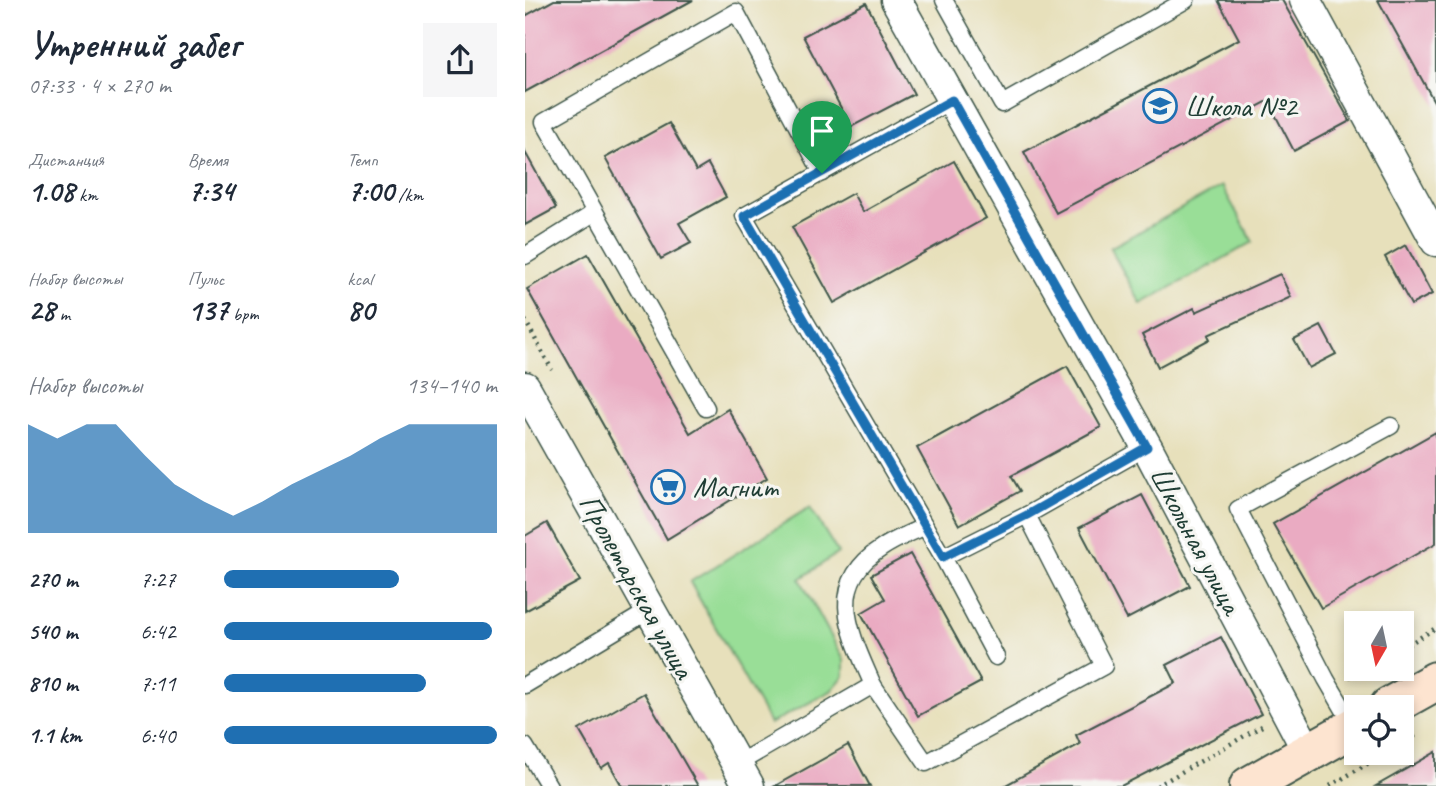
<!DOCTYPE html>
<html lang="ru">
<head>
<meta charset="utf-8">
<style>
  :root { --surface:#fff; --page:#f6f6f7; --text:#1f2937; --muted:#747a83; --accent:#1f6fb2 }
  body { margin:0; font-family:Caveat,sans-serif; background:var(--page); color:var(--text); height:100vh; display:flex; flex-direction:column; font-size:26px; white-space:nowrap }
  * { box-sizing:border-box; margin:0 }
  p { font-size:23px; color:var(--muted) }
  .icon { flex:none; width:38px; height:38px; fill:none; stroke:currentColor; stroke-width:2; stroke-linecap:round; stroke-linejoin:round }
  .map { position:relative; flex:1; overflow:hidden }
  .sheet { display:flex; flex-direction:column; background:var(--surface); width:525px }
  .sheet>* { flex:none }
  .needle { width:46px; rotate:189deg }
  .controls { position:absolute; left:819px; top:611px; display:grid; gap:14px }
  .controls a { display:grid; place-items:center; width:70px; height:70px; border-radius:0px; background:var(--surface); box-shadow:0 4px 10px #0003; font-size:35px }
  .pin { position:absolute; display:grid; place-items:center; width:60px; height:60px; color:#fff; margin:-72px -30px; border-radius:50% 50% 50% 0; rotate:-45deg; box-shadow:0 0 7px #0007 }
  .pin .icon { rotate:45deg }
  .round { display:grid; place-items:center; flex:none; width:74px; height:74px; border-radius:0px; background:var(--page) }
  .headline { display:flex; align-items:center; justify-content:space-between; height:119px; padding:0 28px }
  h1 { font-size:38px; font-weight:800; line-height:52px }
  .metrics { display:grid; grid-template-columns:repeat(3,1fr); gap:10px; height:119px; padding:7px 28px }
  .metrics div { display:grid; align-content:center }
  .metrics b { font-size:30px; font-weight:800 }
  .metrics small { font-size:19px; font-weight:400 }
  .metrics p { font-size:19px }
  .chart { height:196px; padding:14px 28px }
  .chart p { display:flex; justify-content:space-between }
  .chart svg { width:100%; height:126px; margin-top:7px; fill:var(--accent); opacity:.7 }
  ul { padding:0 28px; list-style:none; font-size:23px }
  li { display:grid; grid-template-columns:112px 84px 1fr; align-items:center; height:52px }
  li i { height:18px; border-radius:9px; background:var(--accent) }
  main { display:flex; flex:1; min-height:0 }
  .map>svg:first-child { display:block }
  .green { fill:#99de97; stroke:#5c8e66; stroke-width:2 }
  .building { fill:#eaabc2 }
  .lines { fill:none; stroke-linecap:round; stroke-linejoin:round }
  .service-casing { stroke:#3d5548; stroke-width:19 }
  .minor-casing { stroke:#3d5548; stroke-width:33 }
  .secondary-casing { stroke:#3d5548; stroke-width:42 }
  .path { stroke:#3d5548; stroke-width:4.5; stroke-dasharray:2 5; stroke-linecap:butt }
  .service { stroke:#fff; stroke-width:16 }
  .minor { stroke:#fff; stroke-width:30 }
  .secondary { stroke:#fde4d0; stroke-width:38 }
  .route-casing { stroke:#fff; stroke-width:14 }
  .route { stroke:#1f6fb2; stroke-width:9 }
  .labels { text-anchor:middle; stroke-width:6; stroke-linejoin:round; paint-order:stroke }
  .poi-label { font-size:30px; fill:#1f3d34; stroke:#f6f6f2; text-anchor:start }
  .street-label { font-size:30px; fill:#1f3d34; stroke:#f6f6f2 }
</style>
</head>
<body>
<main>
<section class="sheet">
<div class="headline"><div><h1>Утренний забег</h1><p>07:33 · 4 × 270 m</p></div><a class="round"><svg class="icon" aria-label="share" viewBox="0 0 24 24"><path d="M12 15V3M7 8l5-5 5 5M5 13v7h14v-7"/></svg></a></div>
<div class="metrics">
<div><p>Дистанция</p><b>1.08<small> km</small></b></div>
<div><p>Время</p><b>7:34</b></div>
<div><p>Темп</p><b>7:00<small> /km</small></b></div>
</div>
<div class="metrics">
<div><p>Набор высоты</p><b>28<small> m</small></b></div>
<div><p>Пульс</p><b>137<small> bpm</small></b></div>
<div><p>kcal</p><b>80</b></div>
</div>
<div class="chart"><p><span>Набор высоты</span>134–140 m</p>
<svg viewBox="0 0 160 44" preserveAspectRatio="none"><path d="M0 44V6L10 11L20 6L30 6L40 17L50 27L60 33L70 38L80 33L90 27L100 22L110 17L120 11L130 6L140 6L150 6L160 6V44z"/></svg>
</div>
<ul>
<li><b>270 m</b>7:27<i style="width:64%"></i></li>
<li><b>540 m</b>6:42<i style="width:98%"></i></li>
<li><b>810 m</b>7:11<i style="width:74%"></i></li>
<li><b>1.1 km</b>6:40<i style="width:100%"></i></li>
</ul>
</section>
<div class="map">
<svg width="911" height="786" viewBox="0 0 911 786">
  <rect width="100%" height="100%" fill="#f6f6f2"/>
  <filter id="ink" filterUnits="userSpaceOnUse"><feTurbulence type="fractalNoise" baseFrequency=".0143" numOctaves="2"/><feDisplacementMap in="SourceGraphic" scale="14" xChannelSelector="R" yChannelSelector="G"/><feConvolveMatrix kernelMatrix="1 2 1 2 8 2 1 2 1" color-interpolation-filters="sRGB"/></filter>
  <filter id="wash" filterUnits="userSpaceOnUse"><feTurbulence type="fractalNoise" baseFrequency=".00686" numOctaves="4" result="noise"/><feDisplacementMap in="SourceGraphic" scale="28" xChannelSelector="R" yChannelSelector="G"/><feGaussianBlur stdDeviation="1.57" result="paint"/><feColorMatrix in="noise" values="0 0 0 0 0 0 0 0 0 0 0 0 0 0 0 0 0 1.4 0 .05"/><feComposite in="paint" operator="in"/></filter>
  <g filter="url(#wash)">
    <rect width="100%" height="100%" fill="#e7e0bb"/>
    <g class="green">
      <path d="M697 186 728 242 616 304 585 248Z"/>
      <path d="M285 507 313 553 275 579 319 660V676L306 691 245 724 165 582Z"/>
    </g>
    <g id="blocks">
      <g class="building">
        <path d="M29 0H168L0 92V16Z"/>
        <path d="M693 0H757L825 121 769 151 743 101 531 213 499 152 714 39Z"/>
        <path d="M853 0H911V105Z"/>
        <path d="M341 3 389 94 326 127 278 36Z"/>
        <path d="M144 123 171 171 183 164 201 197 154 223 166 243 136 259 80 158Z"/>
        <path d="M0 152 31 208 0 225Z"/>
        <path d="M429 161 461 218 309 303 267 227 328 193 338 212Z"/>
        <path d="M881 245 907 294 886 305 860 257Z"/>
        <path d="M63 254 165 433 203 409 242 478 142 539 2 289Z"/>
        <path d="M755 274 766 297 683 335 685 339 633 367 617 335 669 308 671 312Z"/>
        <path d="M796 326 811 354 784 368 769 340Z"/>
        <path d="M542 366 576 427 486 476 495 491 434 525 392 448Z"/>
        <path d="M911 432V543L796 608 748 524Z"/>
        <path d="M617 495 665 586 602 619 554 528Z"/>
        <path d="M22 523 55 581 0 611V536Z"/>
        <path d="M385 554 456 682 393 716 336 613 360 599 346 575Z"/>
        <path d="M696 637 736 714 596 786H479L555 744 551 735 651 683 642 665Z"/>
        <path d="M119 693 173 786H97L84 763 76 768 54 730Z"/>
        <path d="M323 745 345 786H250Z"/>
        <path d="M911 752V786H851Z"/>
      </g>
    </g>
  </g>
  <g filter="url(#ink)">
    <use href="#blocks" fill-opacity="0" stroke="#3d5548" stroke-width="2"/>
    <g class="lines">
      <g class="service-casing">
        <g id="service">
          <path d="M419 0 477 104 661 0"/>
          <path d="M0 256 69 213"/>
          <path d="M181 408 19 122 211 12 297 173"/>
          <path d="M502 515 622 447"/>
          <path d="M418 557 219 216 427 100"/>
          <path d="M0 685 125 610"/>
          <path d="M348 685C327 636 298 585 357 548 370 539 386 533 400 526"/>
          <path d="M829 727 801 679 713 509 866 426"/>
          <path d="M0 746 24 786"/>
          <path d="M212 764 348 685 401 763 579 666 502 515 418 557 471 657"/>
        </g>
      </g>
      <g class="minor-casing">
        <g id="minor">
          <path d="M371 0 622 447 783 752"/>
          <path d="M780 0 911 241"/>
          <path d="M0 387 224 786"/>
        </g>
      </g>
      <g class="secondary-casing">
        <g id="secondary">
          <path d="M864 707 911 681"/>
          <path d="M724 786 831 726"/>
        </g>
      </g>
      <g class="path">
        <path d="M0 320 27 370"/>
        <path d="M877 648 911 628"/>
        <path d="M824 677 840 668"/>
        <path d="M877 744 891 735"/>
        <path d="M632 786 737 726"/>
        <path d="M805 786 862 752"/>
      </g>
      <use href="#service" class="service"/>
      <use href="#minor" class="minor"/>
      <use href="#secondary" class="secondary"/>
    </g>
  </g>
  <g class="lines" filter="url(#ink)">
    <g class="route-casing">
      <path id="route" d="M427 100 622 447 502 515 418 557 219 216Z"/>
    </g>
    <use href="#route" class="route"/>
  </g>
  <defs>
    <g id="school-ring" transform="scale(1.75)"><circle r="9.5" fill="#f6f6f2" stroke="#1f6fb2" stroke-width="1.5"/><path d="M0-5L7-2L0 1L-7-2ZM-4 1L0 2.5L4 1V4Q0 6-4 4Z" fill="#1f6fb2"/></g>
    <g id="supermarket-ring" transform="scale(1.75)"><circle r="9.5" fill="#f6f6f2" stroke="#1f6fb2" stroke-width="1.5"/><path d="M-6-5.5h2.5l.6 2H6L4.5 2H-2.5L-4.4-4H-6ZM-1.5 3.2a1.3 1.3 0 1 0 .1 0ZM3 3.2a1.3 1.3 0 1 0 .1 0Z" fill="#1f6fb2"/></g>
  </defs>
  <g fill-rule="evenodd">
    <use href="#school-ring" x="635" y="106"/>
    <use href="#supermarket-ring" x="143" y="487"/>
  </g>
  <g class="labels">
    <g class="poi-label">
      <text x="660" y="116">Школа №2</text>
      <text x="168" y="497">Магнит</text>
    </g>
    <g class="street-label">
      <text transform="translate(671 540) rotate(62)" y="10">Школьная улица</text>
      <text transform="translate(112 586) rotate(61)" y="10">Пролетарская улица</text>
    </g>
  </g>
</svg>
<div class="controls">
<a><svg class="needle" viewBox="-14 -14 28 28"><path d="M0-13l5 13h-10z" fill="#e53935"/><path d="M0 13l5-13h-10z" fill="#747a83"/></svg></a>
<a><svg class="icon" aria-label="locate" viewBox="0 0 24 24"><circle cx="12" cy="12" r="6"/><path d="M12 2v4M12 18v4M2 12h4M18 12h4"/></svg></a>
</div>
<div class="pin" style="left:297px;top:173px;background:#1e9e55"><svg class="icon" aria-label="arrive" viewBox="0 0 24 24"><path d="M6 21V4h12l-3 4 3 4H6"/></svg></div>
</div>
</main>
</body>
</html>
